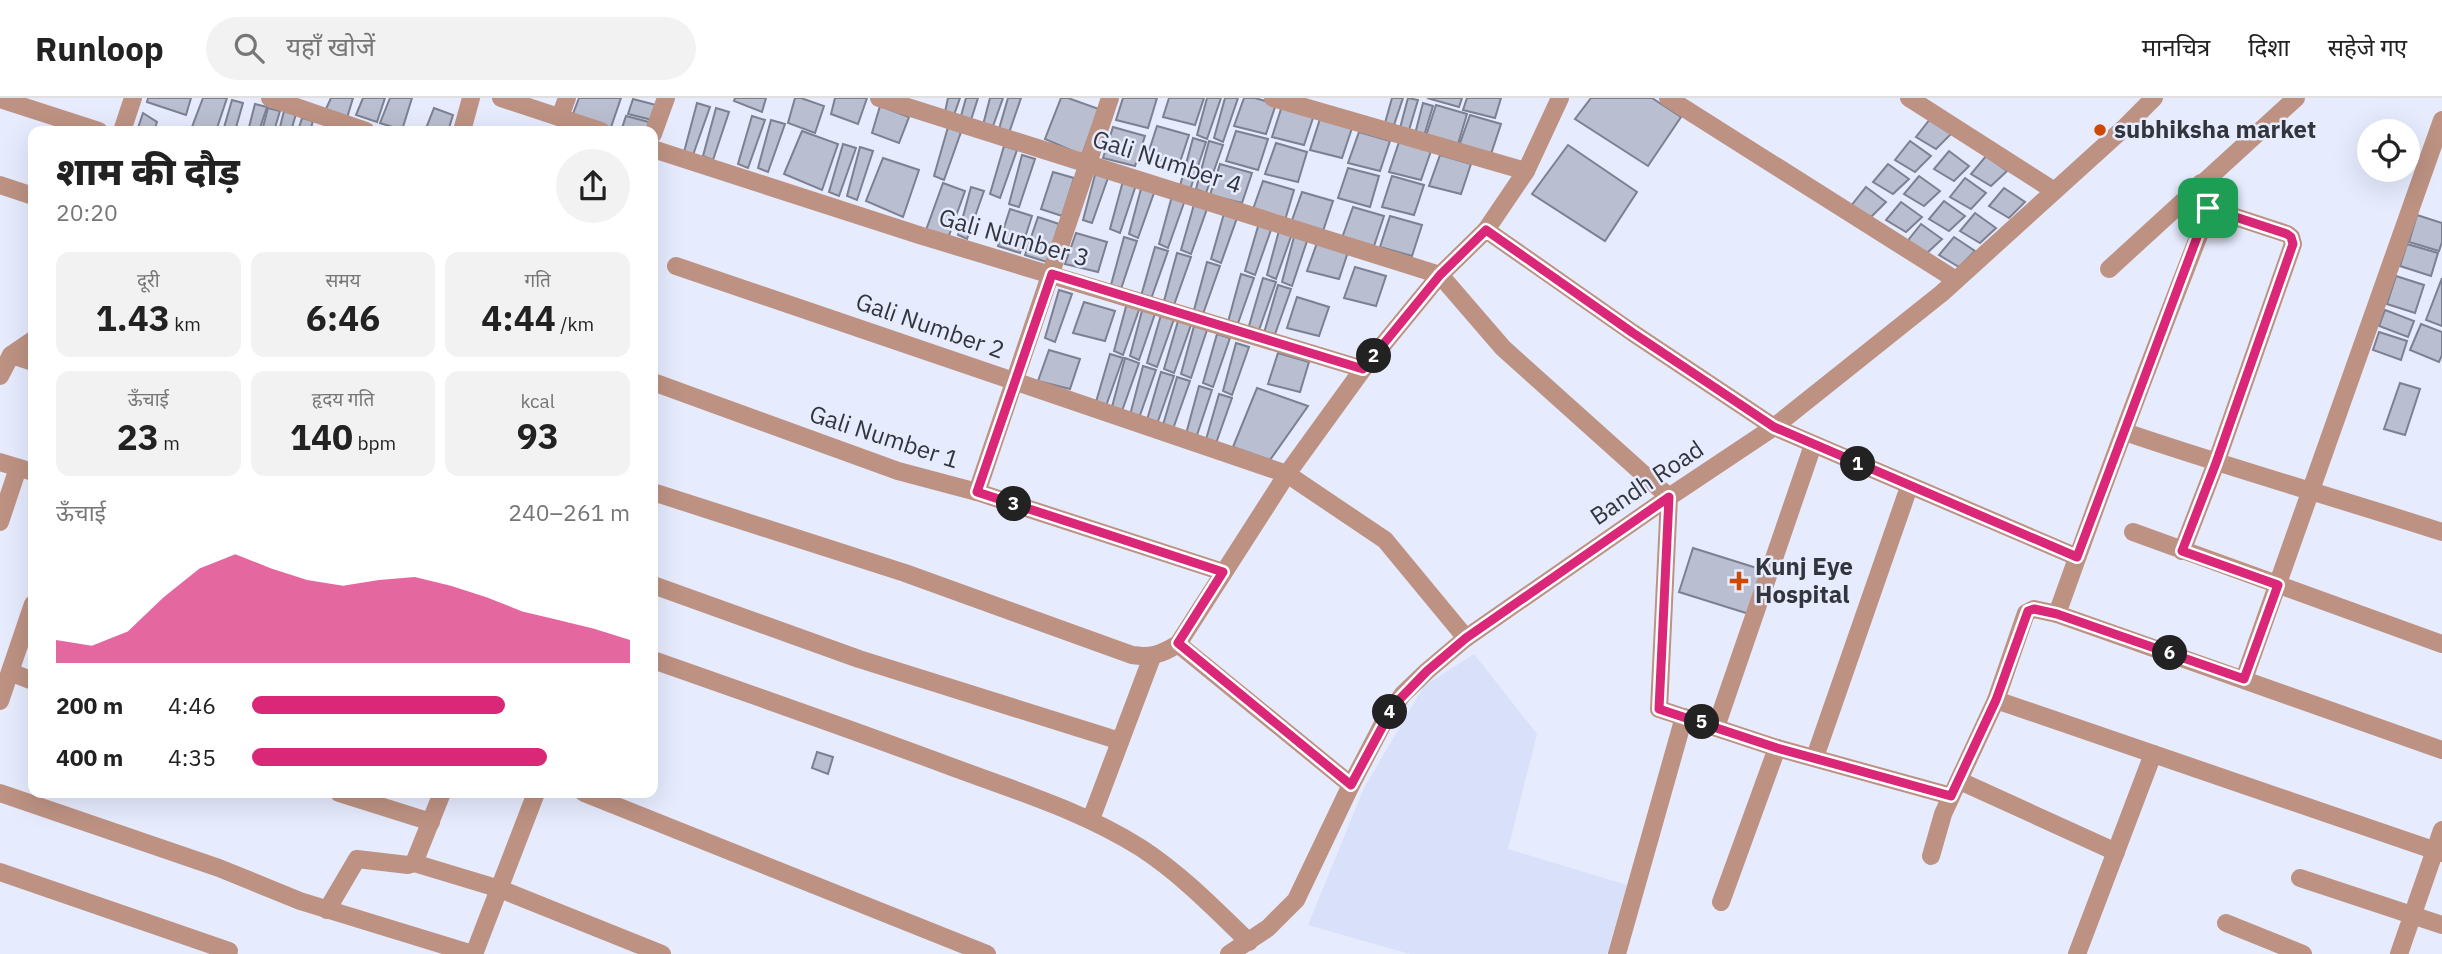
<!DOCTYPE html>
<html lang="hi">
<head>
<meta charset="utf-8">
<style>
  :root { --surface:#fff; --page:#f2f2f2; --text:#222; --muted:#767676; --line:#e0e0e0; --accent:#db2777 }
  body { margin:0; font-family:"IBM Plex Sans","Noto Sans Devanagari",sans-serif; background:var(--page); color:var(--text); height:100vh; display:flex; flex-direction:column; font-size:26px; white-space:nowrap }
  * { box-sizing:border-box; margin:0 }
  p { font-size:23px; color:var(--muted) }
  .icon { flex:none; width:38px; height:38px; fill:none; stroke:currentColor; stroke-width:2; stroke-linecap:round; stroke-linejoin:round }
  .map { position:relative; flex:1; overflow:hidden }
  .panel { position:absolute; left:28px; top:28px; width:630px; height:672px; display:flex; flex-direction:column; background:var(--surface); border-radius:14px; box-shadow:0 7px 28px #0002 }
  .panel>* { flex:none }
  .controls { position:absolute; left:2357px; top:21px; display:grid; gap:14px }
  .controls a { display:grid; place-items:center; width:63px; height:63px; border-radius:50%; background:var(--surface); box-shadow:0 7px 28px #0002; font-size:35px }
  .pin { position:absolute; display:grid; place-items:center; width:60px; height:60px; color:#fff; margin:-30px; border-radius:14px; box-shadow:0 4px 10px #0006 }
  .km { position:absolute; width:35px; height:35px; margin:-18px; border-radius:50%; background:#222; color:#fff; font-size:19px; line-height:35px; text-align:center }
  .round { display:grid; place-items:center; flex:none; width:74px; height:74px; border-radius:37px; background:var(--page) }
  .overview { display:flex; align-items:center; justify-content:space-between; height:119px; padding:0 28px }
  h1 { font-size:38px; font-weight:800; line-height:52px }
  .stats { display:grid; grid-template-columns:repeat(3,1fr); gap:10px; height:119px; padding:7px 28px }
  .stats div { display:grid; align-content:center; border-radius:14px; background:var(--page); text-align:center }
  .stats b { font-size:35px; font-weight:800 }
  .stats small { font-size:19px; font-weight:400 }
  .stats p { font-size:19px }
  .chart { height:196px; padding:14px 28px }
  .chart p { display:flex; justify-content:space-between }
  .chart svg { width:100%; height:126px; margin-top:7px; fill:var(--accent); opacity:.7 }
  ul { padding:0 28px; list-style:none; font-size:23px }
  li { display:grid; grid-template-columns:112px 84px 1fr; align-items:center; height:52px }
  li i { height:18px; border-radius:9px; background:var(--accent) }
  header { display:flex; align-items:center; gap:42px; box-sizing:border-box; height:98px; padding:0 35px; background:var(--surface); border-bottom:2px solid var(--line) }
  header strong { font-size:33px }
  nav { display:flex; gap:38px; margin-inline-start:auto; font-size:24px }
  .search { width:490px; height:63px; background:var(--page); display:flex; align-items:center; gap:18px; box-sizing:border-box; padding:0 24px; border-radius:38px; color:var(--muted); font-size:26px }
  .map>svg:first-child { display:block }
  .built { fill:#d9e0fa }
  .building { fill:#b9bed0; stroke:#7c8092; stroke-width:2 }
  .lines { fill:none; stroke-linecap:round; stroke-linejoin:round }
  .street { stroke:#bd9283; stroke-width:18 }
  .route-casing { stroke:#fff; stroke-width:14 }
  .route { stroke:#db2777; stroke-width:9 }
  .poi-dot { fill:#ce4903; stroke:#e6ebfe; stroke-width:2.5 }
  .labels { text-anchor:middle; stroke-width:5; stroke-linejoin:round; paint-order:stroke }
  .poi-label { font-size:24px; font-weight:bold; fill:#33353d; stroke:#e6ebfe; text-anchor:start }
  .street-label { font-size:24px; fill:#33353d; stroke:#e6ebfe }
</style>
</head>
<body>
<header>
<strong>Runloop</strong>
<div class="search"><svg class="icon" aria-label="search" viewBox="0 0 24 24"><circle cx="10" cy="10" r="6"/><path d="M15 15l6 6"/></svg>यहाँ खोजें</div>
<nav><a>मानचित्र</a><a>दिशा</a><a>सहेजे गए</a></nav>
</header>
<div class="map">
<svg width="2442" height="856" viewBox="0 0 2442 856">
  <rect width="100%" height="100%" fill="#e6ebfe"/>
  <path class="built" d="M1474 556 1537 636 1508 751 1627 787 1607 856H1410L1308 827 1364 690 1424 588Z"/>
  <g class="building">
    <path d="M148 0H191L186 17 147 4Z"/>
    <path d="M203 0H227L216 33H203L192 29Z"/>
    <path d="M331 0H353L347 20 325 13Z"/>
    <path d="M363 0H385L377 24 356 17Z"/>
    <path d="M390 0H412L402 32 380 25Z"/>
    <path d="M579 0H621L610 32 573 16Z"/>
    <path d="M735 0H766L762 14 734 3Z"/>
    <path d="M795 0H801L824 8 815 35 788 25Z"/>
    <path d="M835 0H867L858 26 831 16Z"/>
    <path d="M948 0H960L954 17 945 14Z"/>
    <path d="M966 0H978L971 22 961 18Z"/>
    <path d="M990 0H1003L992 31 983 27Z"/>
    <path d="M1008 0H1021L1009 35 999 31Z"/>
    <path d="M1061 0H1068L1099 11 1082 57 1045 41Z"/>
    <path d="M1123 0H1157L1148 30 1116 22Z"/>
    <path d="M1169 0H1204L1195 27 1163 19Z"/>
    <path d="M1207 0H1221L1207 41 1197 37Z"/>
    <path d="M1225 0H1238L1223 44 1214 40Z"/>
    <path d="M1244 0H1255L1276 6 1266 36 1234 28Z"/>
    <path d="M1392 0H1403L1394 27 1385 25Z"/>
    <path d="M1408 0 1418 2 1409 32 1400 30Z"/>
    <path d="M1427 0H1462L1459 9Z"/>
    <path d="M1467 0H1501L1495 20 1463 12Z"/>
    <path d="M1591 0H1652L1681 19 1648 68 1575 21Z"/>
    <path d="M633 1 656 7 652 22 628 16Z"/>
    <path d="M232 2 243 5 235 33H223Z"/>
    <path d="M697 5 710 9 693 57 684 54Z"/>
    <path d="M1423 5 1433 8 1424 38 1415 36Z"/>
    <path d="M255 6 267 9 259 33H248Z"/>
    <path d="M1436 7 1467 16 1458 46 1426 38Z"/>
    <path d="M880 8 909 19 899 45 872 35Z"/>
    <path d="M1282 8 1314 17 1304 47 1272 39Z"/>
    <path d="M268 10 280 13 274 33H262Z"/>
    <path d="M434 10 453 17 448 33H425Z"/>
    <path d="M716 10 729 14 713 62 703 58Z"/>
    <path d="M284 13 296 16 291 33H279Z"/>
    <path d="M143 15 157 24 154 33H137Z"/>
    <path d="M1470 17 1501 26 1491 56 1459 48Z"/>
    <path d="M626 18 649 24 646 33H621Z"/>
    <path d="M752 18 765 22 748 70 738 66Z"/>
    <path d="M302 20 313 23 310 33H298Z"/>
    <path d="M1320 21 1352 30 1342 60 1310 52Z"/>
    <path d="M1930 21 1951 36 1936 51 1916 39Z"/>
    <path d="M771 22 785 26 768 74 758 70Z"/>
    <path d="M1157 28 1189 37 1179 67 1147 59Z"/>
    <path d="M948 29 961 34 944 82 934 78Z"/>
    <path d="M1113 29 1145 38 1135 68 1103 60Z"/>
    <path d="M802 33 838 46 822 92 784 76Z"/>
    <path d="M1236 33 1268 41 1258 72 1226 63Z"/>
    <path d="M1359 34 1390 43 1380 73 1348 65Z"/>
    <path d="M1193 40 1206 44 1190 92 1180 88Z"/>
    <path d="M1209 43 1223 47 1206 95 1196 91Z"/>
    <path d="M1910 43 1931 58 1915 74 1895 62Z"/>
    <path d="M1399 44 1431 53 1421 82 1389 74Z"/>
    <path d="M1276 45 1307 54 1298 84 1265 76Z"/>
    <path d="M843 46 856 50 839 98 829 94Z"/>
    <path d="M1568 47 1637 94 1605 143 1532 96Z"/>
    <path d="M1004 48 1017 52 1000 100 990 96Z"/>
    <path d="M860 49 873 53 857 102 847 98Z"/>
    <path d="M1949 53 1969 68 1954 83 1934 71Z"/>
    <path d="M1022 57 1035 61 1019 109 1009 106Z"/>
    <path d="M1440 57 1471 66 1461 96 1429 88Z"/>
    <path d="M1986 58 2007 73 1991 88 1971 76Z"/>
    <path d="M883 60 919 72 903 119 866 103Z"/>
    <path d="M1220 66 1252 75 1242 105 1210 97Z"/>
    <path d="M1888 66 1909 81 1893 96 1873 84Z"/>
    <path d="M1348 70 1379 78 1370 109 1338 100Z"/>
    <path d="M1096 73 1109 77 1092 125 1083 122Z"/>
    <path d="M1053 74 1074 80 1062 118 1041 111Z"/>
    <path d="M1392 78 1424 87 1414 117 1382 109Z"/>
    <path d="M1919 78 1940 93 1924 108 1904 96Z"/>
    <path d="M1965 80 1986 95 1971 111 1950 99Z"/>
    <path d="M1123 83 1136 87 1120 135 1110 131Z"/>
    <path d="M1263 83 1294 92 1285 122 1252 114Z"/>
    <path d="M943 85 965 93 947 143 925 135Z"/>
    <path d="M1142 87 1155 92 1138 140 1129 136Z"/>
    <path d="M971 89 984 93 967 141 958 137Z"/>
    <path d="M1866 89 1886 104 1871 119 1851 108Z"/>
    <path d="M2004 90 2025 104 2009 120 1989 108Z"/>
    <path d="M1302 94 1333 103 1323 133 1291 125Z"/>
    <path d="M1172 98 1185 102 1168 150 1159 146Z"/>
    <path d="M1195 103 1208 108 1191 156 1181 152Z"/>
    <path d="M1944 103 1965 118 1949 133 1929 121Z"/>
    <path d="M1901 104 1922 119 1906 134 1886 122Z"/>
    <path d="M1353 109 1384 118 1374 148 1342 140Z"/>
    <path d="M1010 111 1032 118 1020 155 998 148Z"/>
    <path d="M1225 112 1238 117 1221 165 1211 161Z"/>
    <path d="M1975 115 1996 130 1980 145 1960 133Z"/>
    <path d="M2417 117 2442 125V144L2439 153 2409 144Z"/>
    <path d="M1390 118 1422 127 1412 158 1380 149Z"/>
    <path d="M1038 119 1059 126 1047 164 1025 157Z"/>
    <path d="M1259 125 1272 129 1255 177 1245 173Z"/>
    <path d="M1921 126 1942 141 1926 156 1906 145Z"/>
    <path d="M1280 129 1293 133 1276 181 1267 177Z"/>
    <path d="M1076 135 1107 144 1098 174 1065 166Z"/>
    <path d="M1295 135 1308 140 1292 188 1282 184Z"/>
    <path d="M1124 139 1137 143 1121 191 1111 187Z"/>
    <path d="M1954 139 1975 153 1959 169 1939 157Z"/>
    <path d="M1318 142 1349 151 1339 181 1307 173Z"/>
    <path d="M2407 146 2438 155 2431 178 2400 168Z"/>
    <path d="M1155 149 1168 153 1151 201 1141 198Z"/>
    <path d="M1177 155 1191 159 1174 207 1164 203Z"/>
    <path d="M1207 164 1220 168 1203 216 1194 212Z"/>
    <path d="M1355 169 1386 178 1376 208 1344 200Z"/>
    <path d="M1241 176 1254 180 1237 228 1228 224Z"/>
    <path d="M2396 178 2424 187 2415 215 2387 206Z"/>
    <path d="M1263 180 1276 184 1259 232 1249 228Z"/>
    <path d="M2442 180V228L2426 222Z"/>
    <path d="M1278 187 1291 191 1274 239 1264 235Z"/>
    <path d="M1059 192 1072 196 1055 244 1045 240Z"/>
    <path d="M1297 199 1329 209 1319 238 1287 230Z"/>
    <path d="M1084 204 1115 213 1105 243 1073 235Z"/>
    <path d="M1127 205 1140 209 1123 257 1114 253Z"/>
    <path d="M1143 209 1156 213 1139 262 1130 258Z"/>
    <path d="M2385 212 2414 223 2408 239 2379 228Z"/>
    <path d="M1161 217 1174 221 1157 269 1147 265Z"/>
    <path d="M1178 223 1191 227 1174 275 1164 271Z"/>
    <path d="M2421 226 2442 234V257L2439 264 2410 252Z"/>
    <path d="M1194 228 1207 232 1191 280 1181 276Z"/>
    <path d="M2379 234 2407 243 2401 262 2373 252Z"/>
    <path d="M1217 236 1230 240 1213 289 1203 285Z"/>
    <path d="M1236 245 1249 249 1232 297 1223 293Z"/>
    <path d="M1049 252 1080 261 1070 291 1038 283Z"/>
    <path d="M1278 255 1309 264 1300 294 1268 286Z"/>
    <path d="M1110 256 1123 260 1106 308 1096 304Z"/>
    <path d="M1125 260 1139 265 1122 313 1112 309Z"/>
    <path d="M1143 268 1156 272 1139 320 1130 317Z"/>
    <path d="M1161 274 1174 278 1157 326 1147 322Z"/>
    <path d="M1177 279 1190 283 1173 331 1163 327Z"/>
    <path d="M2400 285 2420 291 2405 337 2384 331Z"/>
    <path d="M1199 288 1212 292 1196 340 1186 336Z"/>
    <path d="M1257 290 1308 308 1270 362 1233 349Z"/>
    <path d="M1219 296 1232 300 1215 348 1205 345Z"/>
    <path d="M1693 450 1763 472 1749 516 1679 494Z"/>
    <path d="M817 654 833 659 828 676 812 670Z"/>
  </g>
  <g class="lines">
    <g class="street">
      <path d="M270 0 366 33"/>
      <path d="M501 0 601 33"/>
      <path d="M879 0 1440 177 1503 250 1669 399 1659 611 1777 650 1951 698"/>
      <path d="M1273 0 1526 73"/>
      <path d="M1668 0 1956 182"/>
      <path d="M1909 0 2053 92"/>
      <path d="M0 1 99 33"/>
      <path d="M560 19 567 0"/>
      <path d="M122 33 133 0"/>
      <path d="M462 33 471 0"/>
      <path d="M653 36 666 0"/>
      <path d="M653 51 919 137 1363 271"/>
      <path d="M0 87 33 98"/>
      <path d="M1486 132 1633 235 1774 329 2077 459"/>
      <path d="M676 168 1287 376 1385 442 1466 540"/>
      <path d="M2109 171 2296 0"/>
      <path d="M11 257 33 264"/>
      <path d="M0 278 11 257 33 242"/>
      <path d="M653 284 898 373 977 394 1223 474"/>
      <path d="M2125 334C2230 370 2337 400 2442 434"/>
      <path d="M0 364 33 374"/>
      <path d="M653 394 905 475 1132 557C1151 560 1162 556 1178 546L1287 376 1363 271 1440 177 1486 132 1526 73 1560 0"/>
      <path d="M977 394 1110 0"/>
      <path d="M0 424 18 370"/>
      <path d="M2133 434 2442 546"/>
      <path d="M2182 453 2216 365 2293 146 2291 139 2287 136 2208 110"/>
      <path d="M653 487 859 561 1120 643"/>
      <path d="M2057 516C2104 384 2154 252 2205 122L2208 100 2201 85"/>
      <path d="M1178 546 1351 687"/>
      <path d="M653 562C753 597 853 632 952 669 1017 693 1082 713 1141 750 1181 776 1215 811 1249 844"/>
      <path d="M10 574 33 583"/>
      <path d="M2244 581 2442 22"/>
      <path d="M1996 602 2442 755"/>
      <path d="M0 603 33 506"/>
      <path d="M1716 629 1813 347"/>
      <path d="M1815 659 1909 389"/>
      <path d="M1960 683 2116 754"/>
      <path d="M0 695 219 770 300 803 473 856"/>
      <path d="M339 695 431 724"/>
      <path d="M584 695 987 856"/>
      <path d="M1091 721 1152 559"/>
      <path d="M1931 758 1943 716 1996 602 2026 515 2034 511 2057 516 2442 652"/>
      <path d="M414 765 500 791 662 856"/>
      <path d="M0 774 229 853"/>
      <path d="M2300 780 2442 827"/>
      <path d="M1721 804 1777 650"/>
      <path d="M327 812 357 761 408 767 414 765 442 695"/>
      <path d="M2226 825 2303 856"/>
      <path d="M474 856 536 695"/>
      <path d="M1229 856 1268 830 1296 802 1351 687 1387 618 1403 596 1427 573 1466 540 1669 399 1774 329 1942 195 2124 30 2154 0"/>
      <path d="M1617 856 1684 619"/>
      <path d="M2077 856 2153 656"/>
      <path d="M2399 856 2442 732"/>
    </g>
  </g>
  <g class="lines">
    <g class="route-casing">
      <path id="route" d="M2208 110 2287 136 2291 139 2293 146 2216 365 2182 453 2278 487 2244 581 2057 516 2034 511 2028 513 1996 602 1951 698 1777 650 1659 611 1669 399 1466 540 1427 573 1394 607 1351 687 1178 545 1223 474 977 394 1052 176 1363 271 1440 177 1486 132 1633 235 1774 329 2077 459Z"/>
    </g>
    <use href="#route" class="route"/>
  </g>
  <g class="poi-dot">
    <circle cx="2100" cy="32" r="7"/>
    <path d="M1735.5 472.5h7v7h7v7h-7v7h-7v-7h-7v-7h7z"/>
  </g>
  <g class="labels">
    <g class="poi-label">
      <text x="2114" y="40">subhiksha market</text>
      <text x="1755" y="477">Kunj Eye<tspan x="1755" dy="28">Hospital</tspan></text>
    </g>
    <g class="street-label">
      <text transform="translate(1167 64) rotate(18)" y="8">Gali Number 4</text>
      <text transform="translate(1014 140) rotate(16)" y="8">Gali Number 3</text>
      <text transform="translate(930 228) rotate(19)" y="8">Gali Number 2</text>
      <text transform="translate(884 339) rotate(18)" y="8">Gali Number 1</text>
      <text transform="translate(1647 385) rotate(-34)" y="8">Bandh Road</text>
    </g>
  </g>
</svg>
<div class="controls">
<a><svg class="icon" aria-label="locate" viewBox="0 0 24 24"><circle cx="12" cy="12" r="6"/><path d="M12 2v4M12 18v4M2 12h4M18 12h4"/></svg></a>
</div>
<div class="pin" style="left:2208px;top:110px;background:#1e9e55"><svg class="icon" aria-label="arrive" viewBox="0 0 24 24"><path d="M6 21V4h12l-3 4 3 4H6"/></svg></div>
<b class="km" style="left:1858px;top:366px">1</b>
<b class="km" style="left:1374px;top:258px">2</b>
<b class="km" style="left:1014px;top:406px">3</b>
<b class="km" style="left:1390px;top:614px">4</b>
<b class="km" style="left:1702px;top:624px">5</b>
<b class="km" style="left:2170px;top:555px">6</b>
<section class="panel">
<div class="overview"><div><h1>शाम की दौड़</h1><p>20:20</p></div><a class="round"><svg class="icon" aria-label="share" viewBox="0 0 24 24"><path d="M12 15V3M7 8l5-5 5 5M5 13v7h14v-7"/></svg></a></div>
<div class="stats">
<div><p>दूरी</p><b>1.43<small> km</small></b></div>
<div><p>समय</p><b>6:46</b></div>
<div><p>गति</p><b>4:44<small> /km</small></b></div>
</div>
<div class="stats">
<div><p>ऊँचाई</p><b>23<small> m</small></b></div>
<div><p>हृदय गति</p><b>140<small> bpm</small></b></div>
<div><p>kcal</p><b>93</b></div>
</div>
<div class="chart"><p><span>ऊँचाई</span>240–261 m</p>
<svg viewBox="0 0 160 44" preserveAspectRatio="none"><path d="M0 44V36L10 38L20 33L30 21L40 11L50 6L60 11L70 15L80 17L90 15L100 14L110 17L120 21L130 26L140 29L150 32L160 36V44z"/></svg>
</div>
<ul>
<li><b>200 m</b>4:46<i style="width:67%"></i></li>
<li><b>400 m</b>4:35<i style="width:78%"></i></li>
</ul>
</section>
</div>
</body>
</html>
